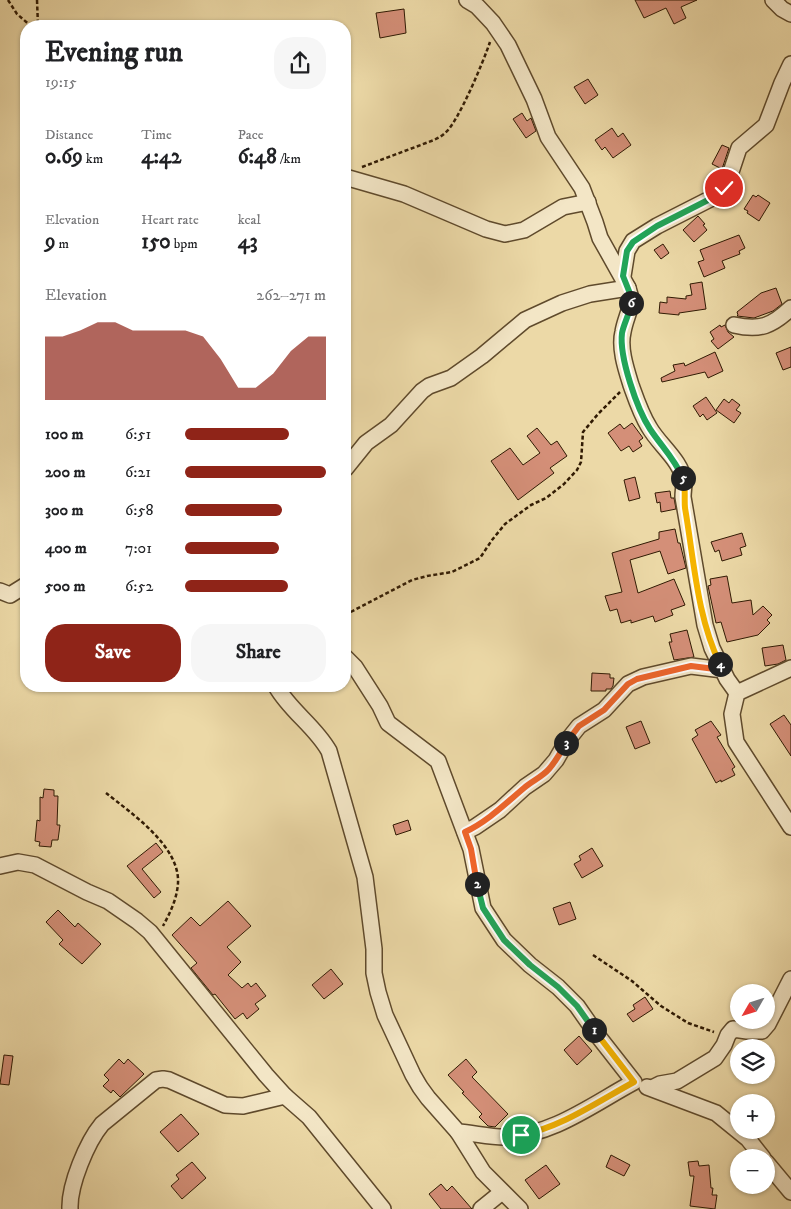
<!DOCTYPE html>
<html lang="en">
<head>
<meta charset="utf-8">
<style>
  :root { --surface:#fff; --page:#f6f6f6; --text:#202124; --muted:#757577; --accent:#8f2418 }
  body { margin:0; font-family:"IM FELL DW Pica",serif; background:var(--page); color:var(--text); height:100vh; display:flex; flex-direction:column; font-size:19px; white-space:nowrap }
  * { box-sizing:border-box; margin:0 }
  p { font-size:16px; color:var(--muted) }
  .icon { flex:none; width:28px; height:28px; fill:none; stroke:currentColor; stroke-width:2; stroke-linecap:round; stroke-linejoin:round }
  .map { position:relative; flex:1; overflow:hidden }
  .details { position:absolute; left:20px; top:20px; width:331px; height:672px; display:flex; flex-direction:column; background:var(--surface); border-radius:20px; box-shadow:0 1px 4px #0004 }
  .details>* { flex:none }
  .needle { width:32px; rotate:231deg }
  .controls { position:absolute; left:730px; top:984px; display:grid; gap:10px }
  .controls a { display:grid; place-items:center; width:45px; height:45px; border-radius:50%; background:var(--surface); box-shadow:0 1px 4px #0004; font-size:25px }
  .pin { position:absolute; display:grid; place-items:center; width:42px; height:42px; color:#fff; margin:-21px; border:2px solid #fff; border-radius:50%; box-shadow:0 1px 5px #0007 }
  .km { position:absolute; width:25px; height:25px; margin:-12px; border-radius:50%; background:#222; color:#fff; font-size:14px; line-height:25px; text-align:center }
  .round { display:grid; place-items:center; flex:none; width:52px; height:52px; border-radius:20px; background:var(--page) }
  .summary { display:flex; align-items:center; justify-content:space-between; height:85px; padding:0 25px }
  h1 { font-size:28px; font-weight:700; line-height:38px }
  .metrics { display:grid; grid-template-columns:repeat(3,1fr); gap:8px; height:85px; padding:5px 25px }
  .metrics div { display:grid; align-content:center }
  .metrics b { font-size:21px; font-weight:700 }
  .metrics small { font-size:14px; font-weight:400 }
  .metrics p { font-size:14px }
  .chart { height:140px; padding:10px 25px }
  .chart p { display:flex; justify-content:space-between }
  .chart svg { width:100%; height:90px; margin-top:5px; fill:var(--accent); opacity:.7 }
  .cta { display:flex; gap:10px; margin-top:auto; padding:10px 25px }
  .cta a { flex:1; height:58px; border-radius:20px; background:var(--accent); color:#fff; font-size:20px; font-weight:700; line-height:58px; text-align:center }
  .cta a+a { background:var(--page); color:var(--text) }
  ul { padding:0 25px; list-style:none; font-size:16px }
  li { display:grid; grid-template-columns:80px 60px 1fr; align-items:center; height:38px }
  li i { height:12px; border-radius:6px; background:var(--accent) }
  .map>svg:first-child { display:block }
  .building { fill:#d48f78; stroke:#301a03 }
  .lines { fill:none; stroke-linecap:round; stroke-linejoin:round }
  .minor-casing { stroke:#5f4a2c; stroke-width:18 }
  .path { stroke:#301a03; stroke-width:2.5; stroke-dasharray:4 2.5; stroke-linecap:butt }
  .minor { stroke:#f3e6c6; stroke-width:15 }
  .split-1-casing { stroke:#fff; stroke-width:10 }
  .split-2-casing { stroke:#fff; stroke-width:10 }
  .split-3-casing { stroke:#fff; stroke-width:10 }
  .split-4-casing { stroke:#fff; stroke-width:10 }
  .split-5-casing { stroke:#fff; stroke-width:10 }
  .split-6-casing { stroke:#fff; stroke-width:10 }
  .split-7-casing { stroke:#fff; stroke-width:10 }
  .split-1 { stroke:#f5b400; stroke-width:6 }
  .split-2 { stroke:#22a559; stroke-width:6 }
  .split-3 { stroke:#f0652b; stroke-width:6 }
  .split-4 { stroke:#f0652b; stroke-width:6 }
  .split-5 { stroke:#f5b400; stroke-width:6 }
  .split-6 { stroke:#22a559; stroke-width:6 }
  .split-7 { stroke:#22a559; stroke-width:6 }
</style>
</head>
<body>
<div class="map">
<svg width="791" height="1209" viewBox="0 0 791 1209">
  <rect width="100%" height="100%" fill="#ecd9a7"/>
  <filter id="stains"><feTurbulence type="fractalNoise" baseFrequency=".004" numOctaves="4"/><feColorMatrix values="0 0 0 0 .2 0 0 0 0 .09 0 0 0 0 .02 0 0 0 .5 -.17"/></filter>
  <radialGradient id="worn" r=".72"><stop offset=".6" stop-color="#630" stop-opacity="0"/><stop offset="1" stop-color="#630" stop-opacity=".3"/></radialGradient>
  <g class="building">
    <path d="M635 0H697L681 7 686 18 674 24 666 8 644 18Z"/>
    <path d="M404 9 406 33 380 38 376 13Z"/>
    <path d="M588 79 598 95 585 104 574 87Z"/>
    <path d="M522 113 527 121 531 118 536 131 526 138 513 119Z"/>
    <path d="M612 128 618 137 623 133 631 145 613 158 605 147 602 150 595 140Z"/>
    <path d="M722 145 729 148 722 169 712 164Z"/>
    <path d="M753 195 756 197 758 195 770 203 759 221 747 213 748 211 744 209Z"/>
    <path d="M698 216 705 224 703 225 707 230 694 242 683 230Z"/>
    <path d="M739 235 745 248 739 251 740 254 722 261 725 268 704 277 698 262 704 260 700 250Z"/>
    <path d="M663 244 669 253 661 259 654 250Z"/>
    <path d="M702 282 706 309 679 313V315L659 313 660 302 667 303V297L686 299V296L692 295 690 284Z"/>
    <path d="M776 288 782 304 773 311 754 318 737 316 738 315 737 312 761 293Z"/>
    <path d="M720 325 721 327 725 325 728 332 734 337 718 349 711 341 714 339 710 332Z"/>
    <path d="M791 347V367L783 370 776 353Z"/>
    <path d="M715 352 723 371 708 378 705 372 662 382 661 378 675 371 673 365 684 363 685 366Z"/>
    <path d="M706 397 717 413 707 420 703 414 700 417 693 406Z"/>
    <path d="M724 399 729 403 732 399 740 405 736 410 741 413 734 423 716 410Z"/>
    <path d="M632 423 643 438 639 441 642 446 633 452 629 446 621 451 608 433 620 424 624 429Z"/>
    <path d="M537 428 551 445 557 441 567 456 550 468 554 473 518 500 491 461 510 448 523 465 540 453 527 436Z"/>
    <path d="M635 477 640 498 629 501 624 480Z"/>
    <path d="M670 491 671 498H674L676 509 661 512 660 502 657 503 655 493Z"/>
    <path d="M675 529 678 543H680L686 568 668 574 660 551 630 560 638 593 674 579 685 605 671 610 673 615 655 622 653 616 631 623V620L621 623 617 609 610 611 605 596 622 592 612 553 659 539V532Z"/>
    <path d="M742 533 746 546 740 548 742 555 722 561 719 550 715 552 711 542Z"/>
    <path d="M727 576 732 603 751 600 753 615 763 606 772 615 767 620 770 623 758 635 727 642 721 622 716 623 708 586 711 585 710 579Z"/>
    <path d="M687 630 694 657 674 660 669 642H672L670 634Z"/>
    <path d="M783 645 786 660 778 664 765 666 762 648Z"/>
    <path d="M592 673 610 674V678H614L613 686 611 689H606V691H591Z"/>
    <path d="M784 715 791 725V756L770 724Z"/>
    <path d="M641 721 650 743 635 749 626 727Z"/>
    <path d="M711 721 721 735 717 737 735 767 732 769 735 775 721 782V780L716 783 692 739 698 735 695 730Z"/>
    <path d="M44 789 54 790V796H58L57 825H60L58 840H52L51 847 39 846 40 842 35 841 37 820 40 821V797L43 798Z"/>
    <path d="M408 820 411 830 396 835 393 825Z"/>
    <path d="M156 843 163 852 142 869 161 892 154 898 127 866Z"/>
    <path d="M592 848 603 866 582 878 574 864 581 860 579 856Z"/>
    <path d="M228 901 251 926 227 947 241 962 228 975 242 988 248 983 251 987 256 983 266 996 255 1004 259 1009 247 1019 243 1013 235 1019 215 994 213 995 191 968 197 963 172 935 191 917 200 926Z"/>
    <path d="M570 902 576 919 559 925 553 908Z"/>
    <path d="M58 910 75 927 78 923 101 944 82 964 59 944 63 940 46 922Z"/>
    <path d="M331 969 343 984 324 999 312 985Z"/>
    <path d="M645 997 653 1009 633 1022 627 1014 635 1009 633 1005Z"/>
    <path d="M579 1036 592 1051 577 1065 564 1050Z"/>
    <path d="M4 1055 13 1056 9 1085 0 1084Z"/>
    <path d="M119 1059 124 1064 128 1059 144 1074 120 1097 113 1090 111 1093 103 1086 109 1080 104 1075Z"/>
    <path d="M466 1059 477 1072 472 1077 508 1114 495 1127 488 1126 479 1117 482 1114 462 1093 464 1092 448 1075Z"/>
    <path d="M181 1114 199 1134 178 1152 160 1132Z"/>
    <path d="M611 1155 630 1165 624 1176 606 1167Z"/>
    <path d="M698 1161 699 1166 709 1165 711 1188H713L712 1195H717L715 1209 690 1206 694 1176H690L688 1162Z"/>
    <path d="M192 1162 206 1178 182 1199 171 1186 179 1179 176 1175Z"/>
    <path d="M546 1165 560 1184 539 1199 525 1180Z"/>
    <path d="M441 1184 447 1191 452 1186 472 1209H441L429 1194Z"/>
  </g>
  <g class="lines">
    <g class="minor-casing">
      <g id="minor">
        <path d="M467 0 477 6 493 23 508 45 534 99 548 137 582 188 595 222 600 238 628 288C635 306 626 314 623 332 619 348 626 369 631 385 636 399 641 414 649 427 659 445 682 461 684 482 684 487 683 492 683 497L705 625 712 648 727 679 737 693"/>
        <path d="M773 0 782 9 791 14"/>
        <path d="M345 177 404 194 486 229 505 234 524 230 563 207 588 202"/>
        <path d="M623 276 627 251 633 241 657 226 712 198 723 188 732 169 739 148 766 125 782 83 791 64"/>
        <path d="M734 325C760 331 772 326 791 308"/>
        <path d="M345 469 366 443 391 425 422 391 429 386 451 378 482 356 525 320 562 303 590 294 628 288"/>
        <path d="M0 591 10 595 26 585"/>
        <path d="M791 668 737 693 732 714 736 742 791 827"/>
        <path d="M276 686C290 711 315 726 329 751L365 877 374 949V973L378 992 385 1015 413 1075 420 1087 428 1098 458 1132C473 1133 489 1137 504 1137 552 1136 593 1104 634 1082L598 1036 577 1006 558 987 530 965 504 940 483 908 471 849 438 761 388 723 380 706 355 667 345 657"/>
        <path d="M465 832 475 827 500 810 525 787 544 774 556 760 567 741 579 726 604 710 628 684 643 677 691 666 723 670"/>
        <path d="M0 866 18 862 35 865 87 892 108 901 137 921 150 932 266 1075 285 1096 309 1117 383 1209"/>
        <path d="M647 1087 716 1113 748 1139 763 1158"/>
        <path d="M652 1088 660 1084 677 1081 715 1058 724 1045 728 1035 733 1029 747 1031H762L768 1024 791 979"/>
        <path d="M458 1132 483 1172 520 1209"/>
        <path d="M766 1162 791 1192"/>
        <path d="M70 1209C69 1185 87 1142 102 1124L156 1080 163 1079 169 1080 225 1105 243 1106 285 1096"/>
        <path d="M481 1209 502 1192"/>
      </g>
    </g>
    <g class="path">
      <path d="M8 0 17 14 31 26"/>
      <path d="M37 0 38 26"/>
      <path d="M362 167 434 140C438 138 442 136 445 133 458 123 484 60 490 42"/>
      <path d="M345 615 412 580 427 576 452 572 480 558 492 540 505 524 531 505 546 498 564 484 577 470 581 462 583 432 598 414 620 392"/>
      <path d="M106 793C131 813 180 846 178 883 177 899 170 913 163 926"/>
      <path d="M593 955 632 981 661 1006 688 1023 714 1032"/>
    </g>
    <use href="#minor" class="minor"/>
  </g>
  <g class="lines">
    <g class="split-1-casing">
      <path id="split-1" d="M521 1135C562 1127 597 1102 634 1082L594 1030"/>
    </g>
    <g class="split-2-casing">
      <path id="split-2" d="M477 884 483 908 504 940 530 965 558 987 577 1006 594 1030"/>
    </g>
    <g class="split-3-casing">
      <path id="split-3" d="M477 884 471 849 465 832C488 821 505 804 524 788 532 781 542 777 549 769 556 761 561 752 566 743"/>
    </g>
    <g class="split-4-casing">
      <path id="split-4" d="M566 743 579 726 604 710 628 684 637 679 691 666 723 670 720 664"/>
    </g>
    <g class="split-5-casing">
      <path id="split-5" d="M683 478C686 487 684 498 685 508 694 560 697 617 720 664"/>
    </g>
    <g class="split-6-casing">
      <path id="split-6" d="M631 303C630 313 624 323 622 333 619 357 637 409 650 429 662 447 674 458 683 478"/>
    </g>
    <g class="split-7-casing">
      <path id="split-7" d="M631 303V296L623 276 627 251 633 242 657 226 712 198 724 188"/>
    </g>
    <use href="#split-1" class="split-1"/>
    <use href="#split-2" class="split-2"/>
    <use href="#split-3" class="split-3"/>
    <use href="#split-4" class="split-4"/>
    <use href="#split-5" class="split-5"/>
    <use href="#split-6" class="split-6"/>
    <use href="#split-7" class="split-7"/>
  </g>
  <rect width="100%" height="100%" filter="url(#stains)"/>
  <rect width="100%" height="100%" fill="url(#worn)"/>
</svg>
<div class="controls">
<a><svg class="needle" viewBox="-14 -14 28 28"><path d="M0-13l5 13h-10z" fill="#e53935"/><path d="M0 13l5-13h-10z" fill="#757577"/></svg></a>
<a><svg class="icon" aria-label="layers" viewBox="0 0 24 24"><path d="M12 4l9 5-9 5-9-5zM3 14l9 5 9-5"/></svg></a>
<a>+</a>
<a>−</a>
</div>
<div class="pin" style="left:521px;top:1135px;background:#1e9e55"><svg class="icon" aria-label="arrive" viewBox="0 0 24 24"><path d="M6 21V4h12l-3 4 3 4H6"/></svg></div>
<div class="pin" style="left:724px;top:188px;background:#d93025"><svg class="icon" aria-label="check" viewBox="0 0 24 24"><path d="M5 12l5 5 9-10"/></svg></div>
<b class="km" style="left:594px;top:1030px">1</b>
<b class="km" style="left:477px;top:884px">2</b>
<b class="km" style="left:566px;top:743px">3</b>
<b class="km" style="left:720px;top:664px">4</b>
<b class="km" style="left:683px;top:478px">5</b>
<b class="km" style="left:631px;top:303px">6</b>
<section class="details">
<div class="summary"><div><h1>Evening run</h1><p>19:15</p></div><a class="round"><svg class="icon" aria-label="share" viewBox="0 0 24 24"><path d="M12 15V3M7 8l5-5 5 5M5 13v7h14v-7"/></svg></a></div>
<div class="metrics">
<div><p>Distance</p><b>0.69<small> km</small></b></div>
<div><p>Time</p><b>4:42</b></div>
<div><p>Pace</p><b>6:48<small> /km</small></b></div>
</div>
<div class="metrics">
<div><p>Elevation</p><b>9<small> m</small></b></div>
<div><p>Heart rate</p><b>150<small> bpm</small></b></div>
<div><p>kcal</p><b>43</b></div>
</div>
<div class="chart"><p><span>Elevation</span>262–271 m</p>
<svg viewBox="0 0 160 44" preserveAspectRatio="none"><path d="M0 44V13L10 13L20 10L30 6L40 6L50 10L60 10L70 10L80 10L90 13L100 24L110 38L120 38L130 31L140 20L150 13L160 13V44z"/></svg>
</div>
<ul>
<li><b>100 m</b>6:51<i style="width:74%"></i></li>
<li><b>200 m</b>6:21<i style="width:100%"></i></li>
<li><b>300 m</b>6:58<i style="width:69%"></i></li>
<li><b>400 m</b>7:01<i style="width:67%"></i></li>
<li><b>500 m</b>6:52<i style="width:73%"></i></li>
</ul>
<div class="cta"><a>Save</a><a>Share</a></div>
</section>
</div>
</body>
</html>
